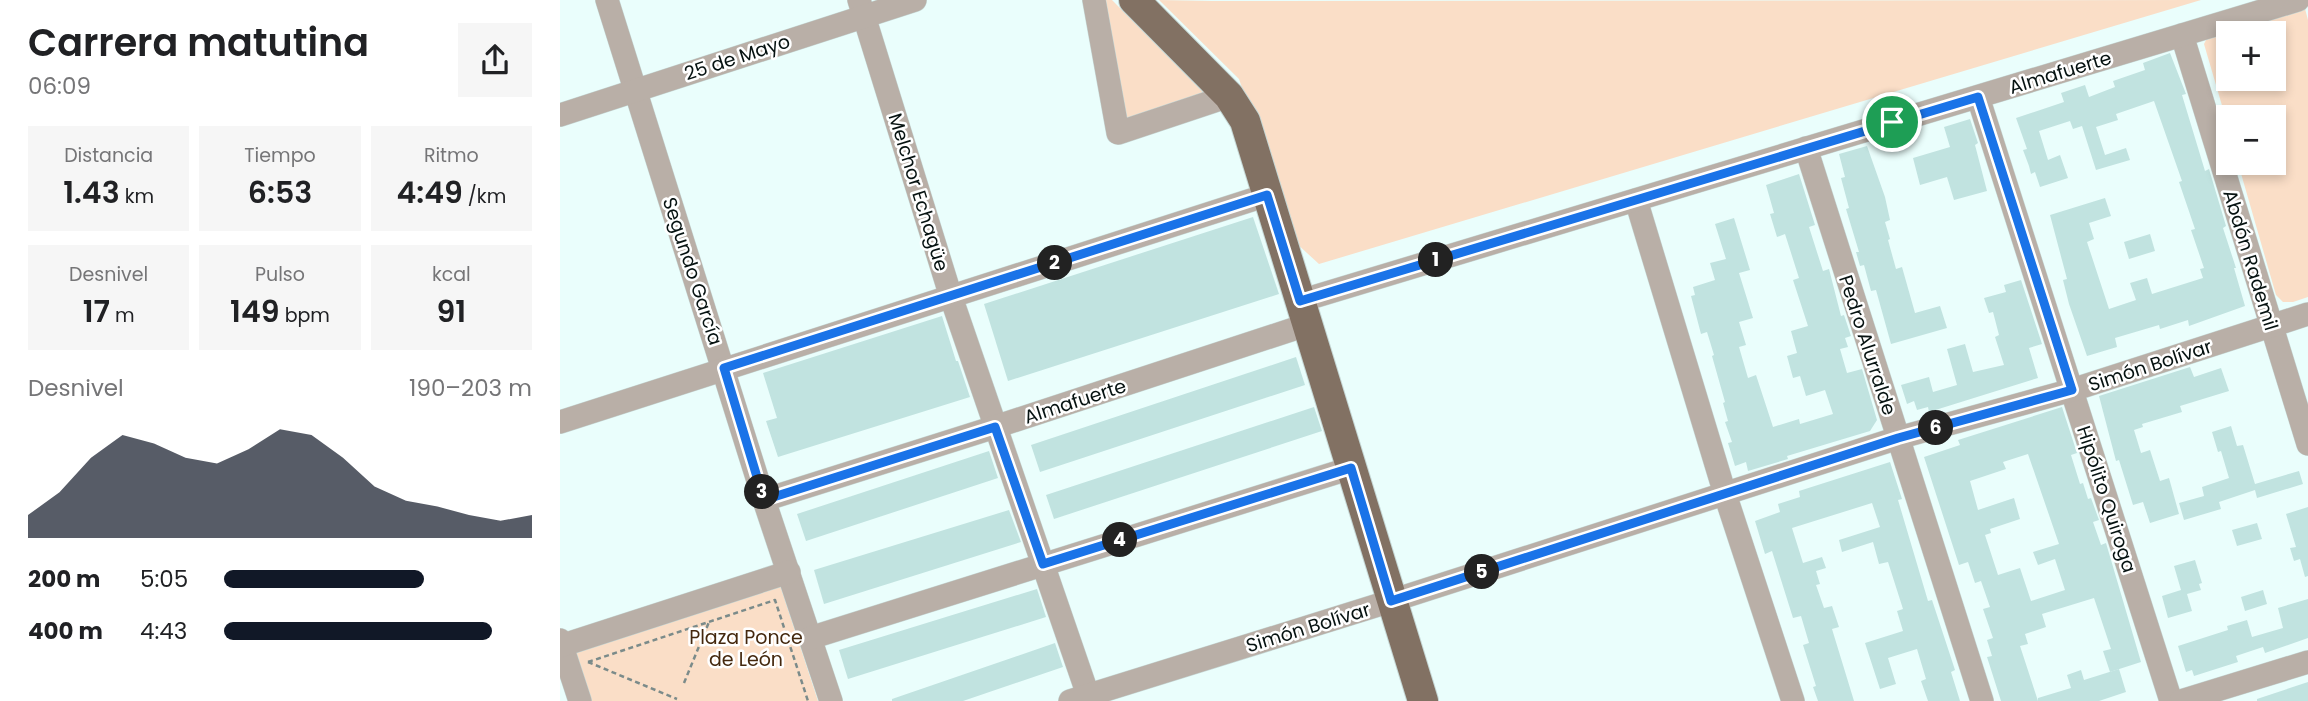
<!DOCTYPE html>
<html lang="es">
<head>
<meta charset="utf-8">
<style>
  :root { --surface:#fff; --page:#f6f6f6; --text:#202124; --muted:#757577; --accent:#111827 }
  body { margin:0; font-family:Poppins,sans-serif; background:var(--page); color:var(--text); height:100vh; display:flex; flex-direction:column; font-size:26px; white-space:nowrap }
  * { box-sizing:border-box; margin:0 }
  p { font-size:23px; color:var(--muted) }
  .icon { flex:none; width:38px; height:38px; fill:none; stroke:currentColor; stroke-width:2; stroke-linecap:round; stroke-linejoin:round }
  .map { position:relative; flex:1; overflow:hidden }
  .details { display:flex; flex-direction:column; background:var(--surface); width:560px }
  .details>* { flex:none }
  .controls { position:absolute; left:1656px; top:21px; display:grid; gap:14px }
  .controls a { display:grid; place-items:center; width:70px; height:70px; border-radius:0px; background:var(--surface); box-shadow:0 4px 10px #0003; font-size:35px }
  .pin { position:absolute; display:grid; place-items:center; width:60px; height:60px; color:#fff; margin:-30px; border:4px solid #fff; border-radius:50%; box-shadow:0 2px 7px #0007 }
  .km { position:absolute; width:35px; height:35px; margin:-18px; border-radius:50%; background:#222; color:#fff; font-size:19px; line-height:35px; text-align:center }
  .round { display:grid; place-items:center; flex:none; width:74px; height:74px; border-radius:0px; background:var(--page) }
  .headline { display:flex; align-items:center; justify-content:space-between; height:119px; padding:0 28px }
  h1 { font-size:38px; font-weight:600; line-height:52px }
  .figures { display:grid; grid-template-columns:repeat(3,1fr); gap:10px; height:119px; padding:7px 28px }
  .figures div { display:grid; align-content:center; border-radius:0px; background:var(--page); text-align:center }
  .figures b { font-size:30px; font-weight:600 }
  .figures small { font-size:19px; font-weight:400 }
  .figures p { font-size:19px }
  .chart { height:196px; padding:14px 28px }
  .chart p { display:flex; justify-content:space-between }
  .chart svg { width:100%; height:126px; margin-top:7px; fill:var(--accent); opacity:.7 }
  ul { padding:0 28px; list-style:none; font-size:23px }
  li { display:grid; grid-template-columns:112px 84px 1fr; align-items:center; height:52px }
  li i { height:18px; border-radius:9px; background:var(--accent) }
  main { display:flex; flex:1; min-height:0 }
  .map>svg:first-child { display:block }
  .green { fill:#fadec7; fill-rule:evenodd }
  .building { fill:#c1e3e0; fill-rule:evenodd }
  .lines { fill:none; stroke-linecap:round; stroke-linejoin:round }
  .minor-casing { stroke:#c6d8d6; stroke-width:24 }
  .major-casing { stroke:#c6d8d6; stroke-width:32 }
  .path { stroke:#7b8b8a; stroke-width:2.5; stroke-dasharray:5 3.5; stroke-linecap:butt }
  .minor { stroke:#b9afa7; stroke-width:23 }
  .major { stroke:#827163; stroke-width:30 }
  .route-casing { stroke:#fff; stroke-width:14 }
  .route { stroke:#1a73e8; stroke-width:9 }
  .labels { text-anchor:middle; stroke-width:5; stroke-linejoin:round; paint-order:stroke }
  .street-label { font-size:19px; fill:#061211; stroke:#fff }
  .park-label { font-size:19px; fill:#44280e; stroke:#fff }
</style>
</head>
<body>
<main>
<section class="details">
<div class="headline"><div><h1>Carrera matutina</h1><p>06:09</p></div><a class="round"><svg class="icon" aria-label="share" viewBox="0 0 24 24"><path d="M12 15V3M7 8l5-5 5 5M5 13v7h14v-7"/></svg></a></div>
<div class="figures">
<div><p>Distancia</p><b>1.43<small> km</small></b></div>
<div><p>Tiempo</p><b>6:53</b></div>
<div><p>Ritmo</p><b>4:49<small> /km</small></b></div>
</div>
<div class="figures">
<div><p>Desnivel</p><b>17<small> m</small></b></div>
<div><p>Pulso</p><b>149<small> bpm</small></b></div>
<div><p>kcal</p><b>91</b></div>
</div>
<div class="chart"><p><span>Desnivel</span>190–203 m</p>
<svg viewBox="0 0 160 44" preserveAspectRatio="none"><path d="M0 44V36L10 28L20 16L30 8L40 11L50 16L60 18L70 13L80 6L90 8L100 16L110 26L120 31L130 33L140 36L150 38L160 36V44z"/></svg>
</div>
<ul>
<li><b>200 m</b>5:05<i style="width:65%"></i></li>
<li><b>400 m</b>4:43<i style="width:87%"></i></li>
</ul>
</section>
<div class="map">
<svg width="1748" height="701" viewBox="0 0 1748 701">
  <rect width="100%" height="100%" fill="#eafefc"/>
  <g class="green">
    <path d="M533 0H552L646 95 565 122Z"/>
    <path d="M599 0 652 1 1641 0 759 264 735 242 679 79Z"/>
    <path d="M1744 5 1748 20V297L1733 302H1723L1716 295 1678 163H1713V117H1668V126L1644 44 1647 38ZM1668 33H1713V79H1668Z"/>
    <path d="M219 582 258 701H26L10 652Z"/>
  </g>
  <g class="building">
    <path d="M1610 53 1626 94 1622 95 1645 171 1649 169 1666 226 1663 228 1676 268H1674L1685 306 1629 326 1628 320 1600 329 1599 325 1555 338 1557 347 1527 356 1509 304 1503 280 1507 279 1490 215 1545 198 1551 216 1529 223 1534 239 1527 242 1549 309 1576 300 1570 283 1587 278 1592 294 1643 278 1640 269 1644 268 1631 230 1635 229 1619 182 1622 181 1594 101 1556 114 1558 120 1536 127 1545 155 1566 148 1570 160 1536 170 1522 126 1513 129 1510 121 1479 131 1488 160 1500 155 1508 178 1480 187 1475 172 1471 174 1469 166 1463 150 1467 149 1456 118 1504 102 1501 93 1525 85 1529 97 1555 87 1553 81 1585 70 1583 63Z"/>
    <path d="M1410 119 1418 143 1415 145 1427 191 1394 200 1387 177 1360 185 1353 158 1390 147 1384 127Z"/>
    <path d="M1307 146 1325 197 1330 220 1325 222 1330 239 1328 240 1336 269 1342 267 1355 313 1380 306 1387 328 1331 344 1316 290 1311 291 1304 265 1300 266 1296 252H1299L1286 209 1289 208 1281 178 1285 177 1279 154Z"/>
    <path d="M1239 174 1255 225 1249 227 1263 271 1269 269 1281 316 1284 315 1291 336 1285 338 1288 347 1280 349 1287 373 1302 369 1317 420 1310 431 1227 456 1228 459 1188 471 1186 462 1175 466 1168 443 1172 442 1165 422 1168 421 1163 403 1165 402 1152 356 1154 355 1147 332 1141 334 1131 296 1135 295 1133 287 1155 280 1150 263 1166 259 1155 224 1174 218 1190 270 1179 273 1193 318 1179 322 1186 345 1179 347 1188 378 1196 375 1213 427 1239 419 1240 424 1273 414 1265 390 1246 396 1240 376 1233 378 1227 356 1237 353 1231 331 1248 326 1233 280 1239 278 1225 234 1217 237 1210 214 1214 213 1206 185Z"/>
    <path d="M693 217 719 294 448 381 424 304Z"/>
    <path d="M1590 234 1595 251 1569 259 1564 242Z"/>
    <path d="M1461 280 1482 344 1469 348 1478 378 1369 412 1368 407 1357 410 1354 401 1347 404 1341 385 1369 377 1373 392 1397 385 1387 349 1405 344 1413 372 1444 365 1435 337 1439 335 1433 312 1429 313 1424 298 1446 292 1444 285Z"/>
    <path d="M382 316 396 361H398L410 397 218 457 206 421 217 418 203 373Z"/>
    <path d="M736 357 745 385 480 472 471 445Z"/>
    <path d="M1630 367 1634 377 1661 368 1669 391 1620 406 1622 412 1582 424 1583 427 1574 430 1581 453 1590 450 1600 481 1609 478 1619 514 1590 523 1583 502 1573 505 1559 460 1556 461 1539 396Z"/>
    <path d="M754 407 762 431 494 519 486 495Z"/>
    <path d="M1502 407 1517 453 1511 455 1520 484 1523 483 1528 499 1531 498 1539 520 1533 522 1541 545 1546 543 1581 662 1550 672 1543 651 1551 649 1534 598 1482 614 1486 627 1465 634 1468 644 1460 646 1478 701H1441L1427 657 1432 656 1427 640 1433 638 1423 609 1430 607 1421 581 1415 583 1408 562 1399 565 1364 457 1400 445 1398 440ZM1468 454 1499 544 1473 552 1478 565 1495 559 1505 590 1471 601 1460 568 1438 575 1425 535 1431 533 1430 529 1460 519 1454 498 1418 510 1410 481 1446 469 1443 462Z"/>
    <path d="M1671 426 1677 446 1683 445 1695 484 1739 471 1743 484 1697 498 1695 490 1659 502 1661 509 1624 520 1619 503 1644 496 1642 487 1669 478 1661 451 1658 452 1652 432Z"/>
    <path d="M429 451 438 478 246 541 237 514Z"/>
    <path d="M1330 462 1342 499 1338 500 1368 601 1372 600 1395 670 1391 672 1400 701H1368L1361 681 1366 679 1357 649 1328 658 1336 684 1320 689 1305 643 1343 631 1337 611 1343 609 1328 562 1319 564 1313 542 1282 552 1279 540 1320 527 1312 503 1232 528 1243 563 1262 557 1266 568 1256 571 1260 584 1256 585 1264 608 1272 606 1279 627 1272 629 1294 701H1258L1253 687 1256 686 1243 645 1249 643 1241 616 1233 618 1212 551 1205 554 1195 521 1220 512 1218 504 1240 497 1239 491Z"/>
    <path d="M1748 507V576L1745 577 1740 559 1734 561 1730 548 1736 547 1726 514Z"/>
    <path d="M449 510 461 542 264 604 254 570Z"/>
    <path d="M1697 523 1702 539 1677 546 1672 530Z"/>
    <path d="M1635 560 1642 583 1639 584 1641 590 1627 594 1632 611 1608 618 1602 596 1621 590 1614 566Z"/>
    <path d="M477 589 486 617 288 679 279 650Z"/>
    <path d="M1703 590 1707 604 1685 611 1681 597Z"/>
    <path d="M1748 599V638L1705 653 1703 647 1676 656 1678 662 1634 676 1632 670 1626 672 1618 646 1668 630 1667 626 1687 620 1692 637 1723 628 1718 608Z"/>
    <path d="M495 643 503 667 403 701H332V699Z"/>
    <path d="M1559 669 1566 692 1539 701H1478V698L1511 688 1507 675 1521 670 1524 680Z"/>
    <path d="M1748 682V701H1697V699Z"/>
  </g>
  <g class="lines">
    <g class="minor-casing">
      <g id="minor">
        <path d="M47 0 204 500 271 701"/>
        <path d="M299 0 391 297 530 701"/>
        <path d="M534 0 558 133 669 96"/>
        <path d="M1622 35 1748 444"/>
        <path d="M1418 97 1611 701"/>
        <path d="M0 115 355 0"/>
        <path d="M1246 148 1422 701"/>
        <path d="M1076 200 1165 494 1233 701"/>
        <path d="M740 301 1738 0"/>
        <path d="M0 422 707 195"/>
        <path d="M204 500 435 427 746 325"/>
        <path d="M250 638 791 468"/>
        <path d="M0 640 20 701"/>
        <path d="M0 646 229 572"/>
        <path d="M510 701 831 601 1338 438 1512 390 1748 314"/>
        <path d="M1621 701 1748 662"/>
      </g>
    </g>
    <g class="major-casing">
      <path id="major" d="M574 0 669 96 685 121 863 701"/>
    </g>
    <g class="path">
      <path d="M28 662 215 600 248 701"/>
      <path d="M28 662 117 699"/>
      <path d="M124 683 149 622"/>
    </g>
    <use href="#minor" class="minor"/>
    <use href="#major" class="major"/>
  </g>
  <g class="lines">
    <g class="route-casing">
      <path id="route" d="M1418 97 1512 390 1338 438 831 601 791 468 483 564 435 427 204 500 164 368 707 195 740 301Z"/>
    </g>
    <use href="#route" class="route"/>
  </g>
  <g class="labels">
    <g class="street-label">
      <text transform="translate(177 57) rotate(-18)" y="7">25 de Mayo</text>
      <text transform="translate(1500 72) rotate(-17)" y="7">Almafuerte</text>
      <text transform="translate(359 192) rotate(73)" y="7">Melchor Echagüe</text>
      <text transform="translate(1691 260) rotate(73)" y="7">Abdón Rademil</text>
      <text transform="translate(133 271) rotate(72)" y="7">Segundo García</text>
      <text transform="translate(1308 345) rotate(72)" y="7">Pedro Alurralde</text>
      <text transform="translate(1590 365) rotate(-18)" y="7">Simón Bolívar</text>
      <text transform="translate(515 401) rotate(-18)" y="7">Almafuerte</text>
      <text transform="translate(1547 499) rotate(72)" y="7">Hipólito Quiroga</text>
      <text transform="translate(748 627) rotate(-17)" y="7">Simón Bolívar</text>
    </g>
    <g class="park-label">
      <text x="186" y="644">Plaza Ponce<tspan x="186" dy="22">de León</tspan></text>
    </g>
  </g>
</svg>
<div class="controls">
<a>+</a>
<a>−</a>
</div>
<div class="pin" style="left:1332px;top:122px;background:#1e9e55"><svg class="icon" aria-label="arrive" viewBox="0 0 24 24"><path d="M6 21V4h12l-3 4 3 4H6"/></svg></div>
<b class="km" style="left:876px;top:260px">1</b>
<b class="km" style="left:495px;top:263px">2</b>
<b class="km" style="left:202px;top:492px">3</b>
<b class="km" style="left:560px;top:540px">4</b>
<b class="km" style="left:922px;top:572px">5</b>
<b class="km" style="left:1376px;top:428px">6</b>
</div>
</main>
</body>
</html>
